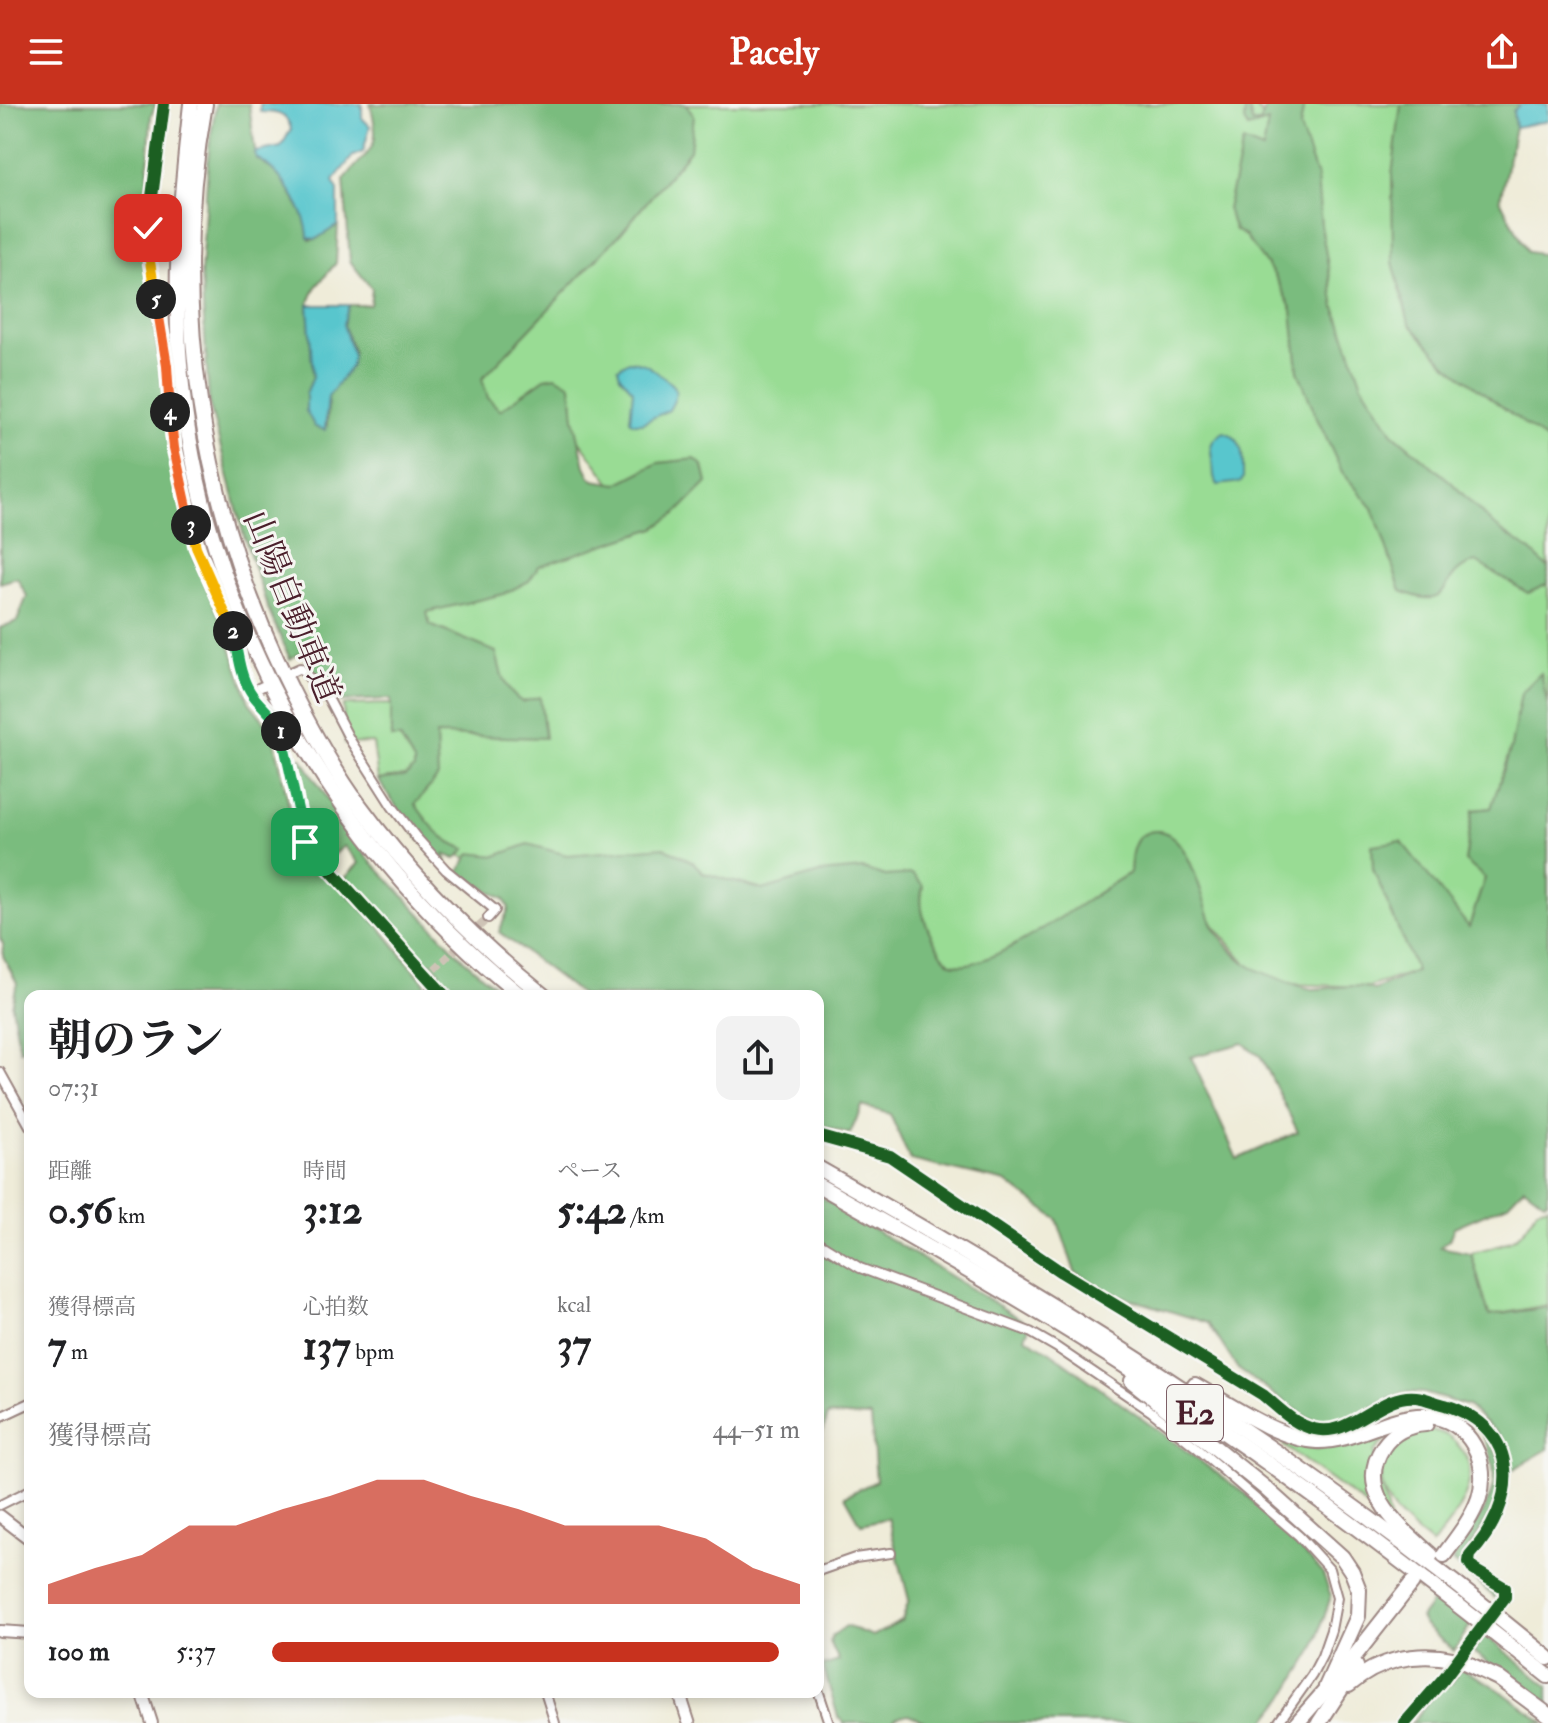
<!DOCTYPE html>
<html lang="ja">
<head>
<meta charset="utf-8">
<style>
  :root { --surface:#fff; --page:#f2f2f2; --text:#202124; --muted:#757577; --accent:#c8321e }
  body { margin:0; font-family:"IM FELL Double Pica","Noto Serif JP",serif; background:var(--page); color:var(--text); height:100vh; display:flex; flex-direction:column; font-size:30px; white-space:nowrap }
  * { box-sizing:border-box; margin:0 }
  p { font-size:26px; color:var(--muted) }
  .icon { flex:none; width:44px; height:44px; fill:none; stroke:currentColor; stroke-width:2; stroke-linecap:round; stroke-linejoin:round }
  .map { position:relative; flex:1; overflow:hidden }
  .side { position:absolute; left:24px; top:886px; width:800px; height:708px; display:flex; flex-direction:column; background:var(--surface); border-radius:16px; box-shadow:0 4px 12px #0003 }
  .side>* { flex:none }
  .pin { position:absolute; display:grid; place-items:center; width:68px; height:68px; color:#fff; margin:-34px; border-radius:16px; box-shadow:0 4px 12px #0006 }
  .km { position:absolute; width:40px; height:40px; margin:-20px; border-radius:50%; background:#222; color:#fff; font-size:22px; line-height:40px; text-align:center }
  .round { display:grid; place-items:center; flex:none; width:84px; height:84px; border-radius:16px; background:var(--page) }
  .head { display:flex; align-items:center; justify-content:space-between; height:136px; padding:0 24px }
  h1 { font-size:44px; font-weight:700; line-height:60px }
  .stats { display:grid; grid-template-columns:repeat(3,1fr); gap:12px; height:136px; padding:8px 24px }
  .stats div { display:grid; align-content:center }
  .stats b { font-size:40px; font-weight:700 }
  .stats small { font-size:22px; font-weight:400 }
  .stats p { font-size:22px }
  .chart { height:224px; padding:16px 24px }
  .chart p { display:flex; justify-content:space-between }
  .chart svg { width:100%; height:144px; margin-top:8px; fill:var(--accent); opacity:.7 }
  ul { padding:0 24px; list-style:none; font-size:26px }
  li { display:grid; grid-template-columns:128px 96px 1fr; align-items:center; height:60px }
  li i { height:20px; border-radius:10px; background:var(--accent) }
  header { display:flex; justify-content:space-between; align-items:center; height:104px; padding:0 24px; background:var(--accent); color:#fff; font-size:36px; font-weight:700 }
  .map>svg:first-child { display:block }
  .green { fill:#99dc94; stroke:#727e60; stroke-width:2 }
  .forest { fill:#7abc7e; stroke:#626e54; stroke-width:2; fill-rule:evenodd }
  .water { fill:#58c6cd; stroke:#51727c; stroke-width:2 }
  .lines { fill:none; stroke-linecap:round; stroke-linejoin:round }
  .minor-tunnel { stroke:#cec3b6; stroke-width:8; stroke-dasharray:8 4; stroke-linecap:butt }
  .motorway-tunnel { stroke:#cec3b6; stroke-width:14; stroke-dasharray:14 7; stroke-linecap:butt }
  .minor-casing { stroke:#9c8682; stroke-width:12 }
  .tertiary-casing { stroke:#9c8682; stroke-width:14 }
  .secondary-casing { stroke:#9c8682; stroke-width:15 }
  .motorway-casing { stroke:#9c8682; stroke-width:18 }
  .minor { stroke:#fff; stroke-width:8 }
  .tertiary { stroke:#fff; stroke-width:10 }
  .secondary { stroke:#fff; stroke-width:11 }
  .motorway { stroke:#fff; stroke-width:14 }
  .cycleway-casing { stroke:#f6f6f2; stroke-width:17 }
  .cycleway { stroke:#1b5e20; stroke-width:12 }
  .split-1-casing { stroke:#fff; stroke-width:16 }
  .split-2-casing { stroke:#fff; stroke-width:16 }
  .split-3-casing { stroke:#fff; stroke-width:16 }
  .split-4-casing { stroke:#fff; stroke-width:16 }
  .split-5-casing { stroke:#fff; stroke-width:16 }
  .split-6-casing { stroke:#fff; stroke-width:16 }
  .split-1 { stroke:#22a559; stroke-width:10 }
  .split-2 { stroke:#22a559; stroke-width:10 }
  .split-3 { stroke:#f5b400; stroke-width:10 }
  .split-4 { stroke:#f0652b; stroke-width:10 }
  .split-5 { stroke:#f0652b; stroke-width:10 }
  .split-6 { stroke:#f5b400; stroke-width:10 }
  .labels { text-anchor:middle; stroke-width:6; stroke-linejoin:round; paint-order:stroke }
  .shield { fill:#f6f6f2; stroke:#7e6067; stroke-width:2 }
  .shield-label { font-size:32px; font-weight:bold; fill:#4a1f2b }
  .street-label { font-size:34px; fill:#4a1f2b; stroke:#f6f6f2 }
</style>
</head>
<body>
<header><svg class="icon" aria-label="menu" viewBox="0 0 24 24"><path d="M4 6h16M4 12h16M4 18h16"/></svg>Pacely<svg class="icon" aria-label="share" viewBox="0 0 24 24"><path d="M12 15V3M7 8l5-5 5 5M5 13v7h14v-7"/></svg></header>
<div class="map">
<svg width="1548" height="1619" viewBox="0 0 1548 1619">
  <rect width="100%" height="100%" fill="#f6f6f2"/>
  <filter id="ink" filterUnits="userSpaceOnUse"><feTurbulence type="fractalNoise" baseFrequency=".0125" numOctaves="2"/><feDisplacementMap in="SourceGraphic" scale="16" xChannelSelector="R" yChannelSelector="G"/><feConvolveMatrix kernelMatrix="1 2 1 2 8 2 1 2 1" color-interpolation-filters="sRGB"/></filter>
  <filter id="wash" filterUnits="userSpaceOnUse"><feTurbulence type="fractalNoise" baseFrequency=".006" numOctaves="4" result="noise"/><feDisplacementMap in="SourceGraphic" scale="32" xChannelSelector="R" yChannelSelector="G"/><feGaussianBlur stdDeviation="1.8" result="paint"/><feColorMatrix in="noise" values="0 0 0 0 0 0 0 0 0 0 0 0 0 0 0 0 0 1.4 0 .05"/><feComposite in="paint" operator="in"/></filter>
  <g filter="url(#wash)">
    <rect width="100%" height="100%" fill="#efecd9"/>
    <g class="green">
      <path d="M648 0H1252L1264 13 1297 0H1413L1548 316V599L1535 617 1466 833 1416 867 1369 883 1263 879 1169 769 957 870 748 797 487 763 440 742 409 696 435 672 413 530 421 505 637 415 548 294 494 329 472 278Z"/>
      <path d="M391 600V634H400L414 658V666L405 672 378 676 373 639 345 640 343 601Z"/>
      <path d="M1548 1102V1201L1489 1212 1471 1149C1507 1138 1519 1141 1537 1105Z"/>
      <path d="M1401 1318 1374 1348 1390 1419 1284 1342 1286 1338 1317 1345 1345 1341Z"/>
      <path d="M1425 1326C1438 1326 1449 1330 1458 1341 1488 1374 1453 1415 1432 1441 1418 1429 1401 1417 1391 1402 1375 1379 1380 1343 1406 1330 1412 1328 1419 1327 1425 1326Z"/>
    </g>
    <g class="forest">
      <path d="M0 0H156L151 12 144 147 175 374 196 458 226 528 249 598 273 628 297 739 379 822 425 879 427 892H30V944L20 946 12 902 17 879 3 852V840L0 834V524L17 517 27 492 17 474 0 479Z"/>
      <path d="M216 0H249L256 54 280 71 307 116 310 136 316 135 338 121 336 159 315 184 308 201 313 273 306 290 327 321 328 293 350 262 353 247 343 220 349 201H370L372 185 350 157 344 76C370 42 383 47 370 0H686L694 12 690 46 621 129 482 275 488 294 500 306 545 274 556 272 571 281 574 314 585 362 590 372 594 376 617 380 658 359 695 355 703 362 707 379 676 410 655 424 539 462 529 477 504 490 427 508 430 521 496 548C501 568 503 586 522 598L540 593 545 634 436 631 438 673 415 700C429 720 441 737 466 745L456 755 444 750 447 758 443 760 417 732 378 676 405 672 414 665V658L400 634H391V595L321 598 303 547 290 555 268 505 244 432 209 299 201 169 209 43Z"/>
      <path d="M1243 0H1248L1252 19H1260L1267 0H1304L1300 24 1317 73 1321 121 1335 203 1362 280 1394 330 1451 378 1492 420 1531 447 1548 464V480L1528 489 1476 458C1433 470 1459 511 1401 487L1373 404 1342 368 1316 312 1298 267 1292 206 1275 172 1245 132 1235 126 1227 105 1243 38 1263 46 1268 18 1248 24 1244 17 1245 7Z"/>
      <path d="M1401 0H1521L1513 7 1515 23 1500 96 1528 148 1548 151V338L1445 259 1409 219 1393 158 1392 71Z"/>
      <path d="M1541 569 1548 603V1097L1544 1098 1524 1083 1508 1100 1454 1123 1449 1136 1440 1143 1471 1149 1489 1212 1548 1203V1345L1510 1367 1501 1333 1468 1302 1424 1289 1404 1288 1337 1320 1308 1314 1238 1265 1208 1219 1112 1189 1075 1168 1057 1115 1006 1078 910 1056 890 1010 862 1002 850 1030 818 1020V892H583L499 828 509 804 504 795 458 769 471 749 496 752 528 740 567 751 664 743 693 758 704 769 763 786 819 769 863 765 885 772 912 770 923 782C918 802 924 817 933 835 938 843 943 855 952 859 985 873 1096 787 1130 769 1131 753 1131 733 1149 728 1189 717 1201 796 1213 821 1219 834 1238 855 1250 862 1260 868 1302 884 1313 885 1334 885 1354 878 1374 886L1416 867 1373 765 1372 741 1401 737 1469 823 1485 774 1465 757 1473 706 1491 704 1511 643 1521 589ZM1243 939 1261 953 1298 1028 1237 1055 1191 953Z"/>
      <path d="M301 654 365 751 463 855 506 892H452L437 876 440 868 432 858 422 860 383 811 345 774 359 759 344 742 328 756 309 734 304 721 293 657Z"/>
      <path d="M818 1091 1030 1221 1025 1233 1050 1248 1247 1391 1322 1468 1331 1492 1314 1545 1285 1593 1264 1619H928L908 1610 897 1613 890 1619H844L838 1613 823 1562 839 1557 830 1538 832 1532 846 1522 873 1532 902 1517 909 1496 888 1414 861 1420 845 1392 876 1377 871 1313 828 1311 818 1344Z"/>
      <path d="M1477 1321C1525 1369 1491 1409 1462 1455L1464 1463 1498 1486V1496L1452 1457C1481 1402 1515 1387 1477 1321Z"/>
      <path d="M1435 1494 1471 1520 1454 1547 1425 1522 1420 1514Z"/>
      <path d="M1485 1531 1548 1582V1604L1473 1547Z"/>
      <path d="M1460 1564 1491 1580 1545 1619H1411L1442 1582 1452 1579Z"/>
    </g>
    <g class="water">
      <path d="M260 0H362V14L370 22 363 48 353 52 333 77 338 86V121L316 135 308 134C307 106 281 67 256 54L255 48 281 43 291 25C287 8 274 8 260 8Z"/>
      <path d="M1521 0H1548V17L1515 23 1513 7Z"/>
      <path d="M308 201H349L343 220 353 252 351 262 328 293 325 326 315 323 306 307V290L313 273Z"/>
      <path d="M629 257C643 258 648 261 658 269 673 282 683 283 669 306L642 319H633L630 316 633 286 620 272 618 264Z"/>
      <path d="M1224 328C1245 334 1243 356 1243 374L1241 378 1218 381C1213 374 1214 371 1213 362 1211 345 1206 338 1224 328Z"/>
    </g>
  </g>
  <g filter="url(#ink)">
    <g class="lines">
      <path class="minor-tunnel" d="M435 865 488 814"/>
      <path class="motorway-tunnel" d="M1418 1483 1444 1451"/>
      <g class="minor-casing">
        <g id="minor">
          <path d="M164 0 148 124 149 151 167 262 174 344 196 443 234 528 242 568 250 588 277 616 282 629 305 738 445 892"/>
          <path d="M289 569 300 564 328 594 350 636 392 702 415 732 446 766 495 806 488 814"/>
          <path d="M250 588 263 582"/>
          <path d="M430 892 432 877"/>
          <path d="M0 968 30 1022"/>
          <path d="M818 1032 890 1052 1061 1168 1263 1291C1279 1304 1293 1320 1314 1325 1352 1334 1379 1289 1416 1293 1426 1294 1436 1299 1445 1301 1524 1325 1518 1399 1470 1451L1469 1458 1474 1466 1505 1484V1493L1502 1500"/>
          <path d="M818 1138 860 1164 1030 1228 1056 1243 1152 1308 1196 1343 1299 1432 1329 1465 1337 1494 1331 1526 1322 1552 1312 1571 1278 1619"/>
          <path d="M0 1313 30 1299"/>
          <path d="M0 1401 30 1386"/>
          <path d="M818 1467 855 1454 891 1449"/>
          <path d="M818 1586 829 1619"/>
          <path d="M545 1588 555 1619"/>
          <path d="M1405 1619 1478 1530"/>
        </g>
      </g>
      <g class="tertiary-casing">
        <g id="tertiary">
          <path d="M0 1527 30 1529"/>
          <path d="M142 1588 152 1619"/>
        </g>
      </g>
      <g class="secondary-casing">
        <g id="secondary">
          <path d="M0 1412 30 1435"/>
          <path d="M679 1588 689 1619"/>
        </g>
      </g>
      <g class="motorway-casing">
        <g id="motorway">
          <path d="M191 0C182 82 174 165 179 247 195 498 327 735 521 892"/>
          <path d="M205 0C168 199 201 408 292 587 312 627 333 666 360 702 413 774 474 836 544 892"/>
          <path d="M818 1064C1074 1208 1322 1366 1548 1554"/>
          <path d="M818 1081C932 1146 1048 1210 1157 1283 1293 1373 1421 1471 1548 1572"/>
          <path d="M1132 1277 1264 1383 1342 1453 1352 1468 1359 1486 1358 1512 1326 1583"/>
          <path d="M1195 1281C1229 1300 1278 1335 1317 1337 1352 1338 1383 1315 1417 1312 1463 1308 1492 1352 1479 1394 1472 1415 1457 1433 1444 1451"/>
          <path d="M1426 1320C1409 1321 1393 1328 1383 1343 1354 1388 1400 1423 1431 1451"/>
          <path d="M1464 1558 1498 1574 1548 1611"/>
          <path d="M1349 1581C1378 1556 1415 1547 1453 1555"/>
          <path d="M1297 1619 1346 1563 1412 1479"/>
          <path d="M1319 1619 1356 1562"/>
        </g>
      </g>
      <use href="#minor" class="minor"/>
      <use href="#tertiary" class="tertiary"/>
      <use href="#secondary" class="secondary"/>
      <use href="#motorway" class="motorway"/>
      <g class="cycleway-casing">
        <g id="cycleway">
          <path d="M164 0 148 124 149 151 167 262 174 344 196 443 234 528 242 568 250 588 277 616 282 629 305 738 445 892"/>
          <path d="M818 1032 890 1052 1061 1168 1263 1291C1279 1304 1293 1320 1314 1325 1352 1334 1379 1289 1416 1293 1426 1294 1436 1299 1445 1301 1524 1325 1518 1399 1470 1451L1469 1458 1474 1466 1505 1484V1493L1444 1574 1405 1619"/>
        </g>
      </g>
      <use href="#cycleway" class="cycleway"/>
    </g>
  </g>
  <g class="lines" filter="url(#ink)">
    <g class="split-1-casing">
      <path id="split-1" d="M281 627 305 738"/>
    </g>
    <g class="split-2-casing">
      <path id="split-2" d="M233 527C238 546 239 569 250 587 259 602 274 610 281 627"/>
    </g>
    <g class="split-3-casing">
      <path id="split-3" d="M191 421 196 443 233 527"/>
    </g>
    <g class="split-4-casing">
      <path id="split-4" d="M170 308 174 344 191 421"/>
    </g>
    <g class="split-5-casing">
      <path id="split-5" d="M156 195 167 262 170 308"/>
    </g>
    <g class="split-6-casing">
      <path id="split-6" d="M148 124 149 151 156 195"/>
    </g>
    <use href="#split-1" class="split-1"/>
    <use href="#split-2" class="split-2"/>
    <use href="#split-3" class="split-3"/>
    <use href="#split-4" class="split-4"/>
    <use href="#split-5" class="split-5"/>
    <use href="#split-6" class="split-6"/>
  </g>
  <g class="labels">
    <rect class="shield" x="1167" y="1281" width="56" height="56" rx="6"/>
    <g class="shield-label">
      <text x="1195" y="1320">E2</text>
    </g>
    <g class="street-label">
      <text transform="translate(293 502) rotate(68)" y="12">山陽自動車道</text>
    </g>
  </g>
</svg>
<div class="pin" style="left:305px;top:738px;background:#1e9e55"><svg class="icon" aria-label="arrive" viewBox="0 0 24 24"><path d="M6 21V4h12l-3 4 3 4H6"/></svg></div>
<div class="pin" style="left:148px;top:124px;background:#d93025"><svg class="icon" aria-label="check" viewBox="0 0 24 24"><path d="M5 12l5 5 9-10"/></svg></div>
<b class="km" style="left:281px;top:627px">1</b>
<b class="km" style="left:233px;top:527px">2</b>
<b class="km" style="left:191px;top:421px">3</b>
<b class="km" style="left:170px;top:308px">4</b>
<b class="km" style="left:156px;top:195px">5</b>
<section class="side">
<div class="head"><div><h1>朝のラン</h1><p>07:31</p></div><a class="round"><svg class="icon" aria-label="share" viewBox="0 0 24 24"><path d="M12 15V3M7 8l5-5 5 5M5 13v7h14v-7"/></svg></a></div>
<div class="stats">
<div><p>距離</p><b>0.56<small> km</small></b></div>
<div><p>時間</p><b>3:12</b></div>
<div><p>ペース</p><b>5:42<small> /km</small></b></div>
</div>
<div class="stats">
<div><p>獲得標高</p><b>7<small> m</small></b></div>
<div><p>心拍数</p><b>137<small> bpm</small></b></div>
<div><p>kcal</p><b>37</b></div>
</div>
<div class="chart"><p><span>獲得標高</span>44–51 m</p>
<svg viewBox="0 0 160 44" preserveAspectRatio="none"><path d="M0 44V38L10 33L20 29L30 20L40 20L50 15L60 11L70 6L80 6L90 11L100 15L110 20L120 20L130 20L140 24L150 33L160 38V44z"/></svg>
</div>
<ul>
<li><b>100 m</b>5:37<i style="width:96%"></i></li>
</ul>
</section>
</div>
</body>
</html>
